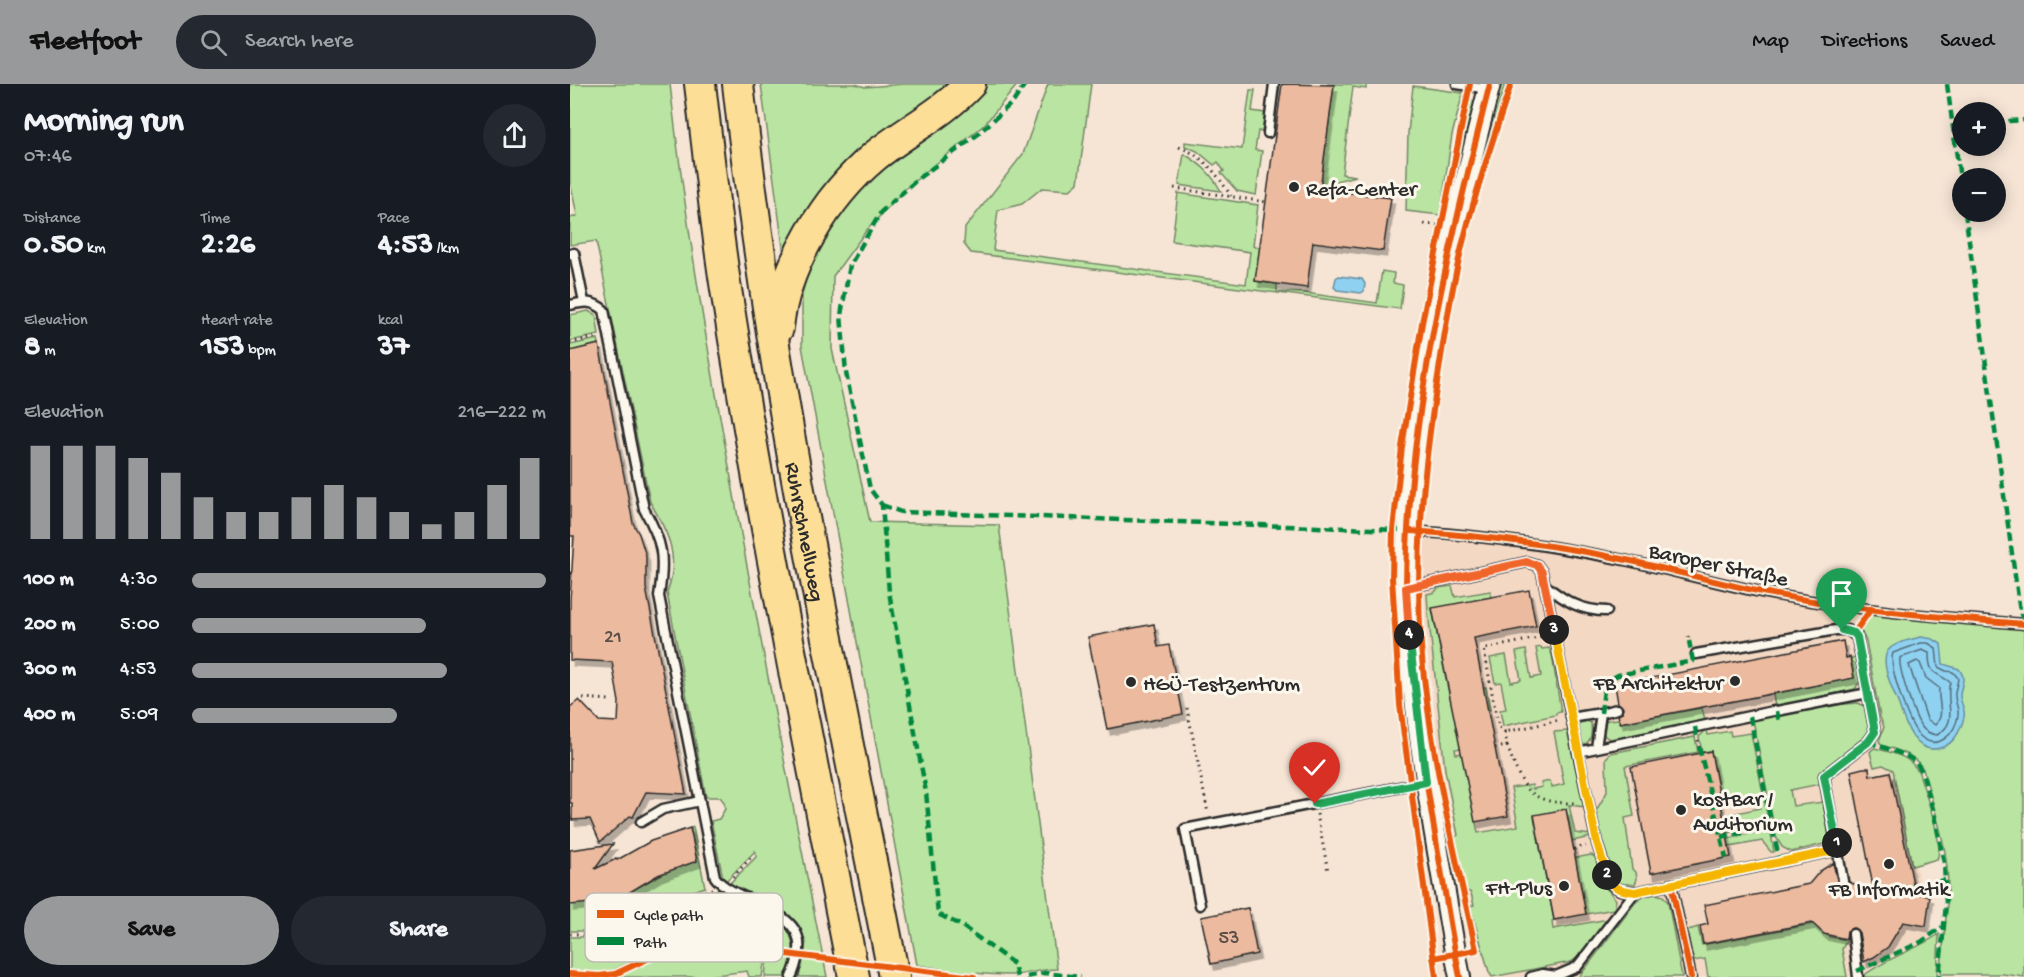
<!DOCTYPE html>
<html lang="en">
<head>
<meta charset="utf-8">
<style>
  :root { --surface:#171b24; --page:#242831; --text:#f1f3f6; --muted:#9ea1a6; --accent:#98999b }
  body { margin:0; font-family:"Gochi Hand",sans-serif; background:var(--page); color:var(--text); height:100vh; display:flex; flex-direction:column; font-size:22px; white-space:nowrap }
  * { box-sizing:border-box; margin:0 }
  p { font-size:20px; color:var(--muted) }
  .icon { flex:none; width:33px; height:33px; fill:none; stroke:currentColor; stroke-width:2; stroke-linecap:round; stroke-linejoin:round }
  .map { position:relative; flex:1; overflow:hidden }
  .details { display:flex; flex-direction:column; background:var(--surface); width:570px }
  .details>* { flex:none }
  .tools { position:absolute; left:1382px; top:18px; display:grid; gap:12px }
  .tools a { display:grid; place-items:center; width:54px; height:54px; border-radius:50%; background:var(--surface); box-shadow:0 3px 15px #0003; font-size:30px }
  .pin { position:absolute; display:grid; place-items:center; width:51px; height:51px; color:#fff; margin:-62px -26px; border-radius:50% 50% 50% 0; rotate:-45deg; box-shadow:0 0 6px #0007 }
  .pin .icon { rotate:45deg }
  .km { position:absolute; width:30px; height:30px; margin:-15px; border-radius:50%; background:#222; color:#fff; font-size:16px; line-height:30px; text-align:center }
  .round { display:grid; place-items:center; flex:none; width:63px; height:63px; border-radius:32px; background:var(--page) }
  .summary { display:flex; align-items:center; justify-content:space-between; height:102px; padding:0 24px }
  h1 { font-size:33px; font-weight:800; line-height:45px }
  .stats { display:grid; grid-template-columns:repeat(3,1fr); gap:9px; height:102px; padding:6px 24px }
  .stats div { display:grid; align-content:center }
  .stats b { font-size:30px; font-weight:800 }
  .stats small { font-size:16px; font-weight:400 }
  .stats p { font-size:16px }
  .chart { height:168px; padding:12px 24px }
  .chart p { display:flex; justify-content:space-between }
  .chart svg { width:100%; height:108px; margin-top:6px; stroke:var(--accent); stroke-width:6 }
  .action { display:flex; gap:12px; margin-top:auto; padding:12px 24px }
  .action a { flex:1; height:69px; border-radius:36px; background:var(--accent); color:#111; font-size:24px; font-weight:800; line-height:69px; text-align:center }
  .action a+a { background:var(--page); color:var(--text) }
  ul { padding:0 24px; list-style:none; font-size:20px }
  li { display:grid; grid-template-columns:96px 72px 1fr; align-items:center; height:45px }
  li i { height:15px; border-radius:8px; background:var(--accent) }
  header { display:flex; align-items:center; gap:36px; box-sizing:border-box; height:84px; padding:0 30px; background:var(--accent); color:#111 }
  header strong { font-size:28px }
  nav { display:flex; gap:33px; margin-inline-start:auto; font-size:21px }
  .search { width:420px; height:54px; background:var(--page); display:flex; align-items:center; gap:15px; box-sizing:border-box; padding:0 21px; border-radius:33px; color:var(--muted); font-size:22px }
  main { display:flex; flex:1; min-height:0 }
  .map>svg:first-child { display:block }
  .built { fill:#f3d8c4 }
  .green { fill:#bae4a1; stroke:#728866; stroke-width:1.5 }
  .water { fill:#8fd1f1; stroke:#678fa2; stroke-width:1.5 }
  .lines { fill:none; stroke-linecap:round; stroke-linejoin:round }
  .shore { stroke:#536d7a; stroke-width:1.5 }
  .building { fill:#ecba9e; stroke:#2b2b2b; stroke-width:1.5; filter:url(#shadow) }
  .service-casing { stroke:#2b2b2b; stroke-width:13 }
  .tertiary-casing { stroke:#2b2b2b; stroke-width:24 }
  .motorway-casing { stroke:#2b2b2b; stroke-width:34 }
  .path { stroke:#2b2b2b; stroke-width:3; stroke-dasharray:1.5 4.5; stroke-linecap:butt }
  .service { stroke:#fbf7ec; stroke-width:8 }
  .tertiary { stroke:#fbf7ec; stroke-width:20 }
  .motorway { stroke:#fdde96; stroke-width:30 }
  .quiet { stroke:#00873e; stroke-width:4.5; stroke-dasharray:9 4.5; stroke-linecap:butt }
  .cycleway-casing { stroke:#fbf7ec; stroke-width:10 }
  .cycleway { stroke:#e8590c; stroke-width:6 }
  .split-1-casing { stroke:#fff; stroke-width:12 }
  .split-2-casing { stroke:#fff; stroke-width:12 }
  .split-3-casing { stroke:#fff; stroke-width:12 }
  .split-4-casing { stroke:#fff; stroke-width:12 }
  .split-5-casing { stroke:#fff; stroke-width:12 }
  .split-1 { stroke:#22a559; stroke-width:8 }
  .split-2 { stroke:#f5b400; stroke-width:8 }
  .split-3 { stroke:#f5b400; stroke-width:8 }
  .split-4 { stroke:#f0652b; stroke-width:8 }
  .split-5 { stroke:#22a559; stroke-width:8 }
  .poi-dot { fill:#2b2b2b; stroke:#fbf7ec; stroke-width:2 }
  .labels { text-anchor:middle; stroke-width:6; stroke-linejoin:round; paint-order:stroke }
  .number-label { font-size:20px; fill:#5b4f48 }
  .poi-label { font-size:22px; fill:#2b2b2b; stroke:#fbf7ec; text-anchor:start }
  .street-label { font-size:22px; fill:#2b2b2b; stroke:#fbf7ec }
  .key { fill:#fbf7ec; stroke:#bdbab2; stroke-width:1.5 }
  .key-label { font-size:16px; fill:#2b2b2b }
</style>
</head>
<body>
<header>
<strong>Fleetfoot</strong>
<div class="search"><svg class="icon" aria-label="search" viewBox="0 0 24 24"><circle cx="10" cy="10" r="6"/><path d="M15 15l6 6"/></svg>Search here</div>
<nav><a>Map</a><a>Directions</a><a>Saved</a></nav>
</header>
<main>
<section class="details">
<div class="summary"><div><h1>Morning run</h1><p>07:46</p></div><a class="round"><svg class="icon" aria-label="share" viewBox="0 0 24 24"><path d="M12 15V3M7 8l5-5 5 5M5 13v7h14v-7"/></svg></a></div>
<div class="stats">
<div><p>Distance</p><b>0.50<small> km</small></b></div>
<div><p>Time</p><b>2:26</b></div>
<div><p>Pace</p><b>4:53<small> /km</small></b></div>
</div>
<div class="stats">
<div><p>Elevation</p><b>8<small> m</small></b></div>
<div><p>Heart rate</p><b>153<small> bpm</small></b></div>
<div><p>kcal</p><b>37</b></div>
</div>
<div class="chart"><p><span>Elevation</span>216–222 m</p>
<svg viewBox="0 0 160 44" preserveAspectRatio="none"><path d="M5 44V6M15 44V6M25 44V6M35 44V11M45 44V17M55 44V27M65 44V33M75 44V33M85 44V27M95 44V22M105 44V27M115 44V33M125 44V38M135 44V33M145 44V22M155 44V11"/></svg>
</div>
<ul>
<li><b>100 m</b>4:30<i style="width:100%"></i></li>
<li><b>200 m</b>5:00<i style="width:66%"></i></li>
<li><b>300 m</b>4:53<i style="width:72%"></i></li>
<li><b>400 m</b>5:09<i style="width:58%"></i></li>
</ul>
<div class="action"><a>Save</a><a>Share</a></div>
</section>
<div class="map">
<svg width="1454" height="893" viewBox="0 0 1454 893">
  <defs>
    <filter id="shadow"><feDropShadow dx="3.5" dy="6" stdDeviation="0" flood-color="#0004"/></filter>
  </defs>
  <rect width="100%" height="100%" fill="#f6e5d5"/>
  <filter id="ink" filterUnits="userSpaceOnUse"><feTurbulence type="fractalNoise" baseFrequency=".0167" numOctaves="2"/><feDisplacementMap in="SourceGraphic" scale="12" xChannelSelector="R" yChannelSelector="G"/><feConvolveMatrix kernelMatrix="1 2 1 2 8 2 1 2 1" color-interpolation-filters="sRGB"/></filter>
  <g filter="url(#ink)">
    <path class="built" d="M853 456 905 458 965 465 1296 526 1367 890 1377 893H919L906 849 871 689 854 528Z"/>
    <g class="green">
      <path d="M0 0H100C114 128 136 256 159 383 189 553 223 723 257 893H229L236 858 221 833 183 810 159 800 186 773 185 767 156 797 153 794 141 737 149 735 155 725 154 718 150 713H136L97 509C110 472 99 450 80 418L26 157 0 161V134L7 132 0 96Z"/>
      <path d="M191 0H285L295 3 334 0H384L215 178Z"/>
      <path d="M414 0H448L414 41 335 105 296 147 263 192 262 265 300 438 429 441 487 885C469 885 453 892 436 891 406 891 376 885 347 881L232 262V211L240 174 279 107Z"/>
      <path d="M478 0H521L508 99 500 106 472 104 452 120 428 126 423 166 676 200 680 168 602 157 608 109 688 121 683 162 690 163 685 197 707 200V208L735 209 807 219 812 187 824 189 823 199 833 201 830 225 401 169 394 160 395 144 453 70Z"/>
      <path d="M757 0H796V5L783 3 772 90 786 92 761 98 759 111 750 105 764 1Z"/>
      <path d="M930 0H935L912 78 909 77Z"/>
      <path d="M843 2 893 9 882 51 870 131 836 127 838 49Z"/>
      <path d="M680 6H685L682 27 695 29 692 48 688 47 685 66 692 67 686 111 667 107 651 89 654 87 648 78 644 81 627 67 615 62V58L672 65Z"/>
      <path d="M901 16 906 17 892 75 889 74Z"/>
      <path d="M614 70C631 80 641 89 651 107L609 101Z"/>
      <path d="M18 227 26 231 29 251 0 257V231Z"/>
      <path d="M28 255 29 260 0 267V261Z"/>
      <path d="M882 502 885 513 920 507 921 513 862 525 879 610 916 603 920 626 885 632 891 664 885 665 886 670 892 669 908 749 948 742 941 704 962 701 963 705 972 703 971 699 980 697 982 703 994 700 984 648 997 647 1015 723 999 721 1005 749 1021 751V753L1002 757 996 725 964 732 984 836 982 837 983 845 1038 835 1011 871 1001 878 922 893 919 888 900 822 904 821 901 809 896 806 884 754 888 751 875 686 858 527 857 510 865 508 868 504Z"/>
      <path d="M1303 529 1454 544V893L1433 890H1371C1372 852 1382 813 1376 775 1372 745 1361 714 1353 685 1343 669 1329 667 1312 661L1309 657 1314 643 1310 633 1296 557 1290 545Z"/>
      <path d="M971 563 972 565 979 564 982 571 991 628 986 629V631L933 642 930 626 936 625 931 598 925 599 920 574 936 571 941 598 951 596 946 568 956 566 961 594 971 592 966 564Z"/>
      <path d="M1284 574H1287L1291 595 1285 605 1205 623 1203 610 1284 594 1281 575Z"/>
      <path d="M1288 619 1295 622C1298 632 1302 641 1297 651L1249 689 1250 700 1220 706 1223 722 1253 718 1259 750 1254 760 1221 768 1212 763 1206 753 1183 636 1251 622Z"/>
      <path d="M1132 624 1135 637 1040 655C1032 652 1032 647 1033 640L1037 636 1049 635 1050 639Z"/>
      <path d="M1017 637 1021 639C1022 648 1022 658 1013 661L1007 643 1010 639Z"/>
      <path d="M1137 645 1138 651 1160 647 1161 652 1181 649 1198 735 1195 741 1157 749 1153 732 1190 724 1187 713 1151 720 1141 667 1132 668 1129 653Z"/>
      <path d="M1125 653 1128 668 1055 682 1064 732 1055 734 1062 785 1066 788 1067 795 1065 800C1058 800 1051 801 1046 796 1037 786 1028 744 1024 730L1037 708 1036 674 1041 669Z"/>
      <path d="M1304 664C1322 669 1340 671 1349 689 1354 707 1375 760 1367 775L1342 782 1323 686 1313 681 1304 683 1300 668Z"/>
      <path d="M123 743 135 803 98 816 75 831 68 814H65L61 807 101 785 127 777 121 744Z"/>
      <path d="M1195 746 1201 750 1204 768H1201L1192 757 1159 763 1158 755Z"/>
      <path d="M1021 771 1025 773 1032 798 1046 816 1044 825 1016 830 1005 774Z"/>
      <path d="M149 805 214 840C226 857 226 875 216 893H195L198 864 155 859 135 854 111 856 105 853 100 854 99 860 43 886 29 888 0 886V853H28L55 847 59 855 95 837 92 828 103 821 136 809 141 835 166 838 168 826 143 823 140 808Z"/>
      <path d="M1086 810 1093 812 1098 818 1112 893H1009L1065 819 1074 812Z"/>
      <path d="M53 811 57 817 54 820 63 837 25 847H0V820L32 818Z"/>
      <path d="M1243 840 1260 853 1277 856 1272 865 1277 893H1138L1135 875 1123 877 1117 850 1119 846 1128 843 1132 861Z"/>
      <path d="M1369 850 1367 893H1292C1315 874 1345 867 1369 850Z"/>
      <path d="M123 860 195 873 192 893H179L177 887 130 893H44L101 866Z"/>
    </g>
    <g class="water">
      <path d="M769 192 792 195 795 200 794 207 791 209 767 206 764 203 766 194Z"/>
      <path d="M1351 553 1363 555 1371 560 1373 580 1389 585C1397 596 1391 599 1390 611 1390 619 1396 625 1394 633 1391 645 1386 658 1373 663 1346 674 1335 640 1329 621 1324 608 1310 581 1317 568 1323 558 1341 556 1351 553Z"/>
    </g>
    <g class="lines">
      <g class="shore">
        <path d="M1351 559H1358L1366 564 1368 583 1376 587 1383 588 1388 594C1388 600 1384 606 1385 612 1385 619 1389 624 1388 631 1386 650 1367 668 1350 652 1339 642 1318 582 1323 569Z"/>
        <path d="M1352 566 1359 569C1359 592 1365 587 1380 598 1374 619 1390 638 1367 651 1360 650 1355 648 1351 642 1344 632 1328 584 1330 574Z"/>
        <path d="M1347 577 1350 579 1356 594 1369 604C1367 617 1376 631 1365 641L1357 635 1339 581Z"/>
      </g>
    </g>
    <g class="building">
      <path d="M712 0 764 1 750 105 821 114 813 167 743 158 737 204 685 197Z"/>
      <path d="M29 260 63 439 69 450 76 472V504L116 710 76 708 63 733 60 732 30 758 20 735 2 736V719H0V623L9 616 29 637 48 638 49 618 42 578 0 576V516L4 452H0V267Z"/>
      <path d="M959 506 966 542 904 554 938 732 905 738 862 524Z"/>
      <path d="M584 540 588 563 599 561 613 630 537 645 518 553Z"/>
      <path d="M1273 557 1276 574 1280 573 1284 594 1050 639 1048 631 1052 629 1053 624 1048 619 1045 601Z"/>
      <path d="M1141 667 1161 773 1081 789 1061 683Z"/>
      <path d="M1293 684H1299L1300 692 1320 688 1345 809 1360 812 1356 842 1333 838 1318 863 1304 873 1294 878 1289 849 1283 844 1277 847 1276 855 1254 850 1242 839 1133 860 1130 842 1138 840 1134 821 1239 800 1250 787 1263 779 1269 802 1275 803 1279 798 1304 808 1281 687Z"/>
      <path d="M996 725 1016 830 984 836 964 731Z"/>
      <path d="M120 744 127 777 88 791 55 811 32 818 0 821V766L43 760 25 785 46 775 47 776 81 757Z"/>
      <path d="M678 824 687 870 641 880 631 833Z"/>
    </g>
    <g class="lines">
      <g class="service-casing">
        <g id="service">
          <path d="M887 0 918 5"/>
          <path d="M698 49 704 0"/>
          <path d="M0 170 4 169 14 218"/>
          <path d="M0 221C15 218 22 216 34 226L74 425C93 458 95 474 89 512L145 793C164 819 234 824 229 866 227 877 226 884 221 893"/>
          <path d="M838 447C912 451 986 462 1059 477 1105 487 1150 500 1196 509 1281 526 1368 533 1454 540"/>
          <path d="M975 501C995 517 1011 527 1037 527"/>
          <path d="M836 504 957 478 967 481 972 488 979 522 1008 668"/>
          <path d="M1126 570 1266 546H1278L1287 553 1305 648 1298 658 1254 692 1273 797"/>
          <path d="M1203 627 1008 668 1027 759 1040 800 1050 806 1065 808 1268 766"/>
          <path d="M1207 627 1298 609"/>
          <path d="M1001 634 1031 629"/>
          <path d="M1026 664 1031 629 1047 625"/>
          <path d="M71 738 93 725 130 717"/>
          <path d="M1101 800 1121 893"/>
          <path d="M630 821 615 745 856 698"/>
          <path d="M1283 850 1288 893"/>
          <path d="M961 893 973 890 986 892 1007 883 1065 808"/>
        </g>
      </g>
      <g class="tertiary-casing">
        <path id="tertiary" d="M890 893C884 864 879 833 874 803 865 751 856 699 849 646 843 598 835 550 836 501 838 331 878 164 920 0"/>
      </g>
      <g class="motorway-casing">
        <g id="motorway">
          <path d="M130 0C138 66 145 133 155 199 191 431 239 662 284 893"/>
          <path id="s1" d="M168 0C201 300 266 597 324 893"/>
          <path d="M208 244C214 181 257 112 305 72 336 47 373 29 400 0"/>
        </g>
      </g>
      <g class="path">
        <path d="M609 63C634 72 647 90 661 112"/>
        <path d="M604 104 696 118"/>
        <path d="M854 140 867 141"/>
        <path d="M0 259 27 253"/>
        <path d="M0 489H2"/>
        <path d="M1118 552 1119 557"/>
        <path d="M13 614 40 616"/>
        <path d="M617 624 638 729"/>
        <path d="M935 648 928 642 914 565 973 553"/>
        <path d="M1128 656 1129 663"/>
        <path d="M937 662C953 703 956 720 1007 719"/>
        <path d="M925 664 937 662 935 648 990 636"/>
        <path d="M747 730 758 787"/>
        <path d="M1004 765 1016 762"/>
        <path d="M163 793 183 771"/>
        <path d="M0 850H25L51 844 70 837 106 816 142 805"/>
      </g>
      <use href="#service" class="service"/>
      <use href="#tertiary" class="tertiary"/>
      <use href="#motorway" class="motorway"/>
      <g class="quiet">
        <path d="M1377 0 1392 109"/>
        <path d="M1425 38 1454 36"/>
        <path d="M1395 128 1450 528 1454 537"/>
        <path d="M312 421 331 428 829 446"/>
        <path d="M1207 627 1209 638"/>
        <path d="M1031 629 1035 598 1048 591 1123 577 1119 557"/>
        <path d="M1180 632 1202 743"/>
        <path d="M1125 643 1127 654"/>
        <path d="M1298 658 1335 671 1346 678 1352 688 1364 729 1374 779 1376 820 1369 893"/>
        <path d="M1129 663 1156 774"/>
        <path d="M1151 753 1202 743 1210 778"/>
        <path d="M1329 805 1375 796"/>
        <path d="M1287 887 1351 858 1372 843"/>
        <path d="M447 893 444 880 392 842 368 830 356 708 319 508 312 421 300 405 276 289 271 231 280 181 311 128 350 93 407 51 444 17 455 0"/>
        <path d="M457 893 475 889 511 893"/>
      </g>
      <g class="cycleway-casing">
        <g id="cycleway">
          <path d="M841 447C914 452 989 461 1061 477 1106 487 1151 500 1197 509 1282 526 1368 533 1454 540"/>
          <path d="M863 874 906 866C884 765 859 664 851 562 845 471 853 389 867 299 875 247 883 194 897 143 909 96 926 47 941 0"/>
          <path d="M0 890 29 892 45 890 107 861 124 857 192 867 404 893"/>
          <path d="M866 893 830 621 822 494 823 446 832 363 852 239 900 0"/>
          <path d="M890 893C884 864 879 833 874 803 865 751 856 699 849 646 843 598 835 550 836 501 838 331 878 164 920 0"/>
          <path d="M1121 893 1101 800 1268 766 1254 692 1298 658 1305 648 1289 560 1284 549 1301 525"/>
        </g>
      </g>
      <use href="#cycleway" class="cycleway"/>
    </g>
  </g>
  <g class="lines" filter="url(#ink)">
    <g class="split-1-casing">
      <path id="split-1" d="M1267 759 1254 692 1298 658 1305 648 1287 553 1284 549 1272 546"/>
    </g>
    <g class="split-2-casing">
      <path id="split-2" d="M1037 791C1042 805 1051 806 1065 808L1268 766 1267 759"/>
    </g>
    <g class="split-3-casing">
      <path id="split-3" d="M984 546 1027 759 1037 791"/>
    </g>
    <g class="split-4-casing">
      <path id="split-4" d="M839 551 836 504 957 478 967 481 972 488 984 546"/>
    </g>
    <g class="split-5-casing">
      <path id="split-5" d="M745 720 856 698 839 551"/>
    </g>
    <use href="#split-1" class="split-1"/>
    <use href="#split-2" class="split-2"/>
    <use href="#split-3" class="split-3"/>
    <use href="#split-4" class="split-4"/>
    <use href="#split-5" class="split-5"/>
  </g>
  <g class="poi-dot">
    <circle cx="724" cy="103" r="6"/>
    <circle cx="1165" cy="597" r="6"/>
    <circle cx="561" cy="598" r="6"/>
    <circle cx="1111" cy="726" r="6"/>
    <circle cx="1319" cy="780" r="6"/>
    <circle cx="994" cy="802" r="6"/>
  </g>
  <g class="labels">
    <g class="number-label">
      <text x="43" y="558">21</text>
      <text x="659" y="859">53</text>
    </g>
    <g class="poi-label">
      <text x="736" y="111">Refa-Center</text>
      <text x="1153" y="605" text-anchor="end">FB Architektur</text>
      <text x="573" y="606">HGÜ-Testzentrum</text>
      <text x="1123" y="721">kostBar /<tspan x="1123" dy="25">Auditorium</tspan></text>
      <text x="982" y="810" text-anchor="end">FH-Plus</text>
      <text x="1319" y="811" text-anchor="middle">FB Informatik</text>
    </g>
    <g class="street-label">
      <text dy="8" stroke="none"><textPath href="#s1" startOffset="453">Ruhrschnellweg</textPath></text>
      <text transform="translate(1149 479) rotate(12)" y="8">Baroper Straße</text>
    </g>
  </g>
  <rect x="15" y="809" width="198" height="69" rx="9" class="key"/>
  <rect x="27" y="826" width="27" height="8" fill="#e8590c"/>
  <rect x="27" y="853" width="27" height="8" fill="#00873e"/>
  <g class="key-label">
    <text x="64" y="836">Cycle path</text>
    <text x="64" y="863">Path</text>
  </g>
</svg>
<div class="tools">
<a>+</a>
<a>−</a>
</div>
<div class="pin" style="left:1272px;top:546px;background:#1e9e55"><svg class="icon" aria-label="arrive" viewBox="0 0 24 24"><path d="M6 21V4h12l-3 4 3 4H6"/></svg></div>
<div class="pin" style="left:745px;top:720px;background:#d93025"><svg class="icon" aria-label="check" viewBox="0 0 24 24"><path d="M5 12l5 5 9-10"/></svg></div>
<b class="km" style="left:1267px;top:759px">1</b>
<b class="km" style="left:1037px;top:791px">2</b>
<b class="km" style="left:984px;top:546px">3</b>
<b class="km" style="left:839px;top:551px">4</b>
</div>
</main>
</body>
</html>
